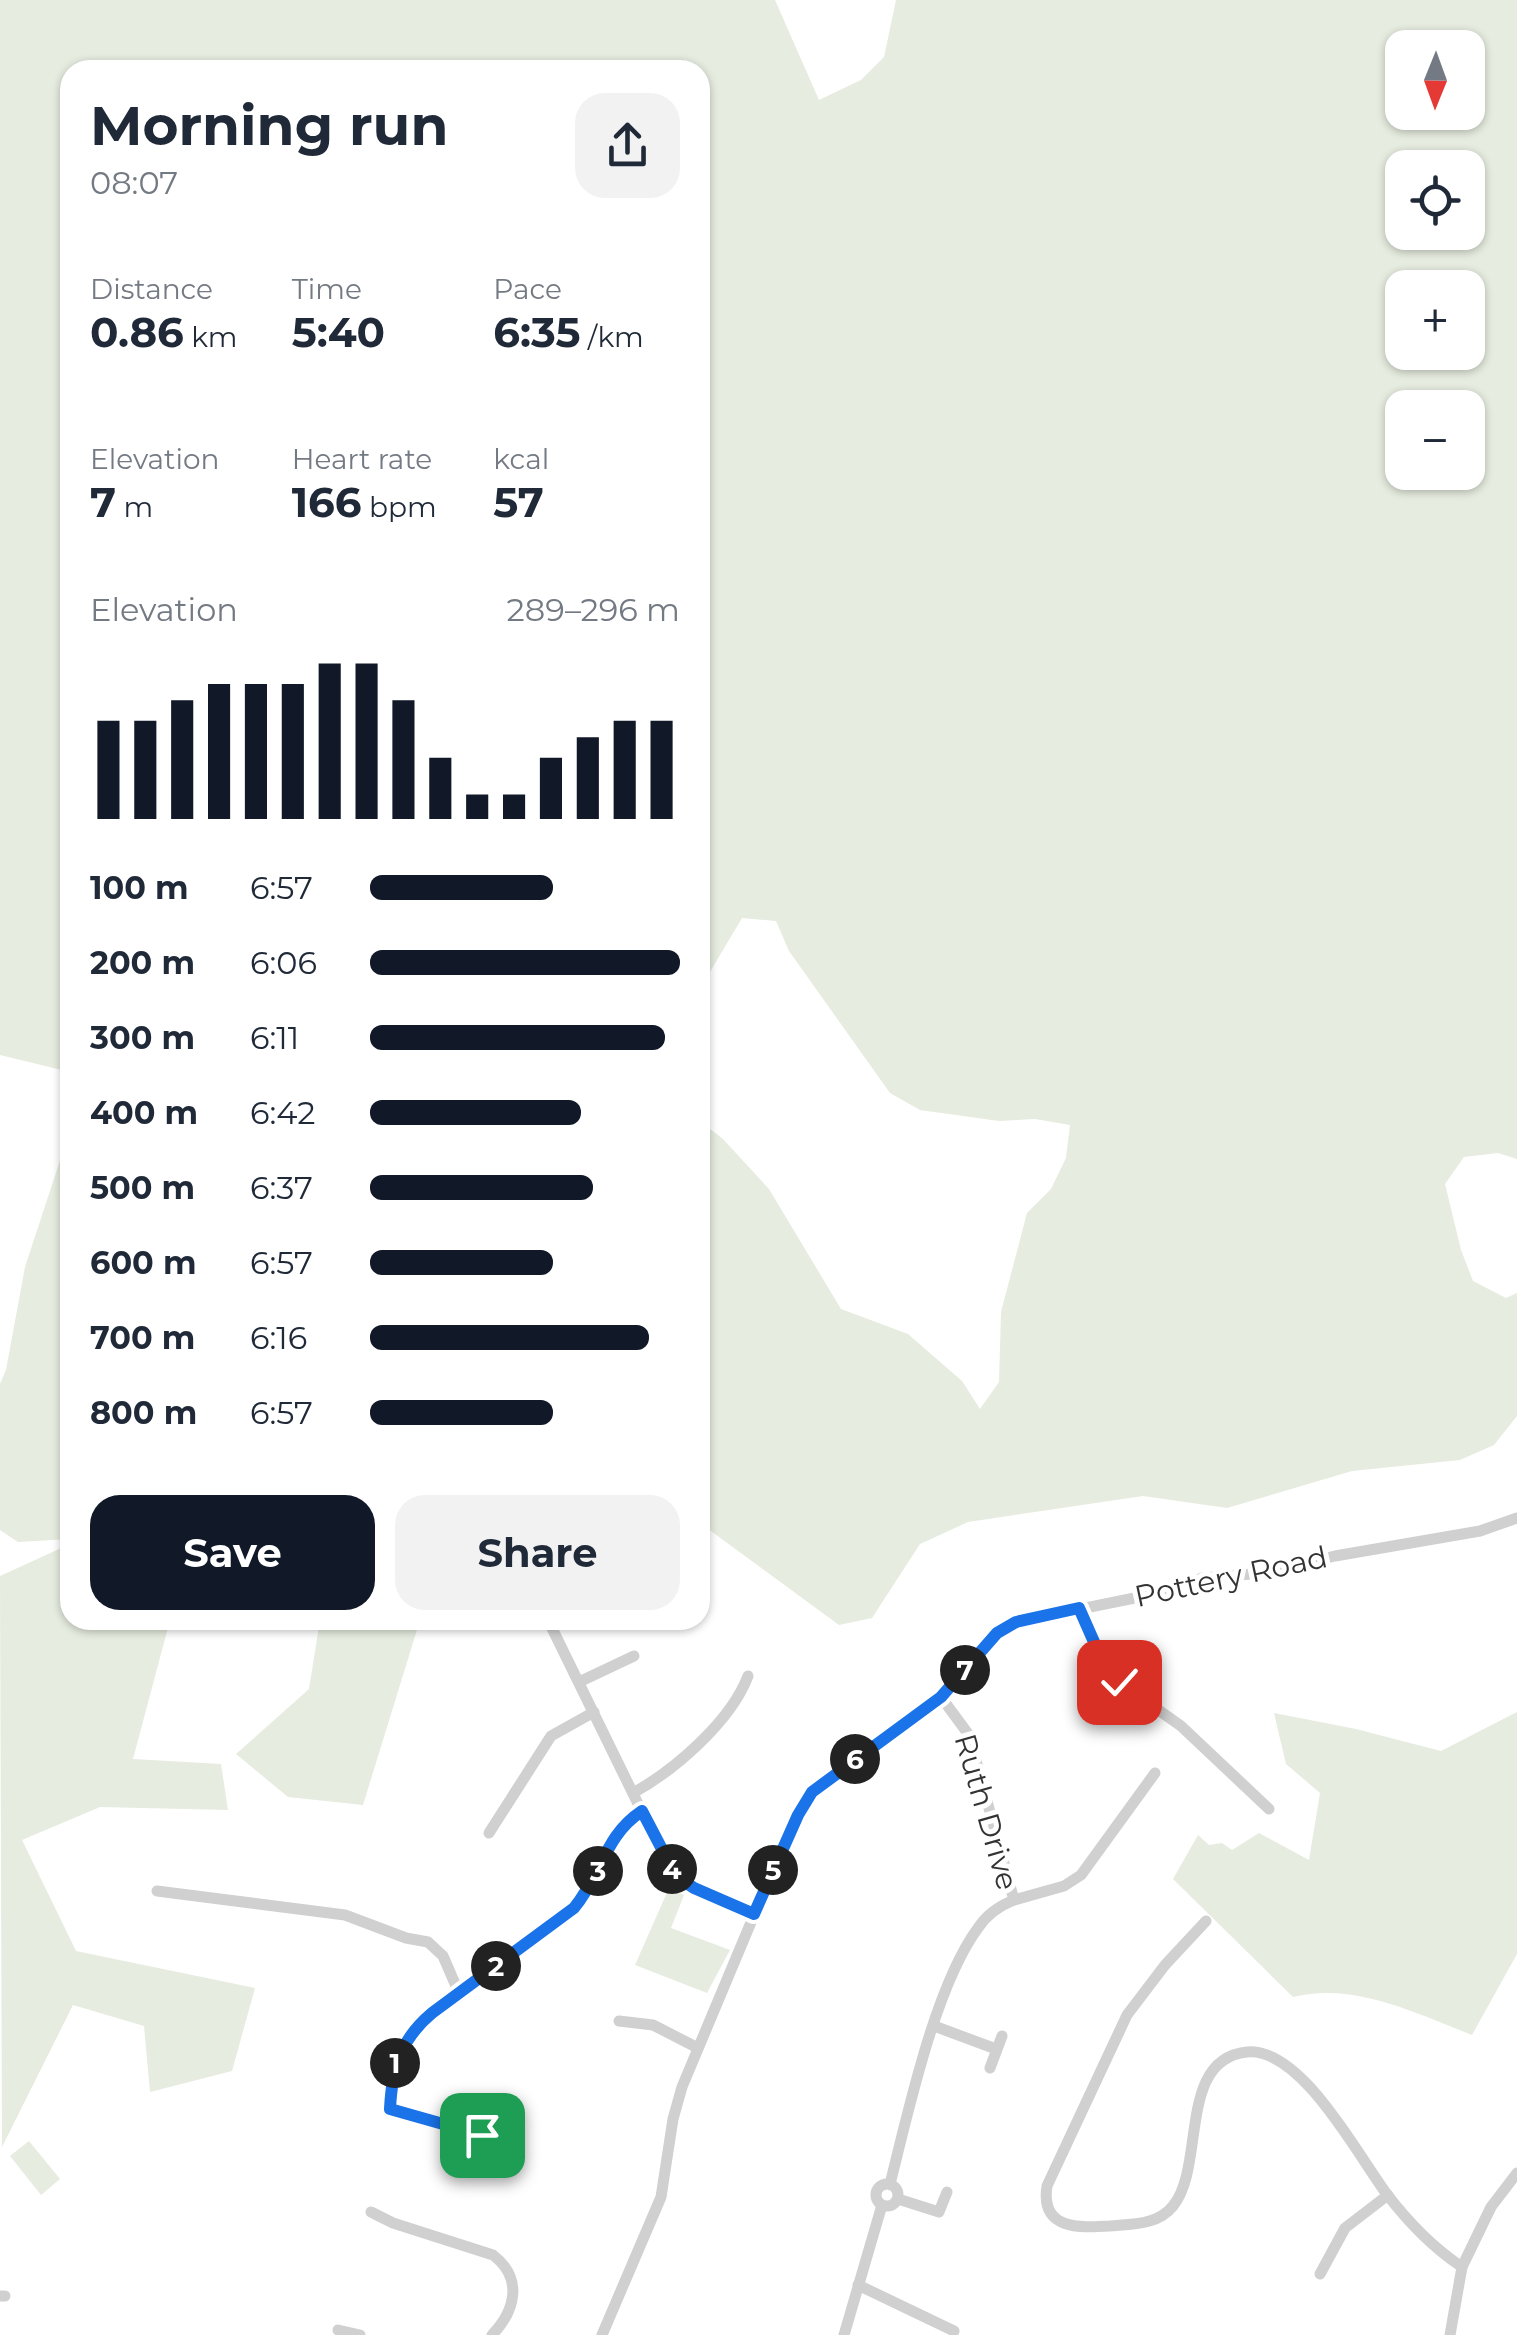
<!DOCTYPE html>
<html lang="en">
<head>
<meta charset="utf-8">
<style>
  :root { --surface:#fff; --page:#f2f2f3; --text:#1f2937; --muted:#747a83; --accent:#111827 }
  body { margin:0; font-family:Montserrat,sans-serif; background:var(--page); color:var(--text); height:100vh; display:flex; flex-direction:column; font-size:38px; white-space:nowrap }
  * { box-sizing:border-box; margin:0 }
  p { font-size:32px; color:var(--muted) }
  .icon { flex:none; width:55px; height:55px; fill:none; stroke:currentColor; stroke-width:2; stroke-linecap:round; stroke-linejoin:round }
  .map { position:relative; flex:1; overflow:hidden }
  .panel { position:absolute; left:60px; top:60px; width:650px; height:1570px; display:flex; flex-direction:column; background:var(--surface); border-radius:30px; box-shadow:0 2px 8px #0004 }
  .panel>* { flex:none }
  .needle { width:65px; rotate:181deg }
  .controls { position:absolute; left:1385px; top:30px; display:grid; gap:20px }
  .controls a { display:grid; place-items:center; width:100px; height:100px; border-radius:20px; background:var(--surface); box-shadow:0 2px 8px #0004; font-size:50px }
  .pin { position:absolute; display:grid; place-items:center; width:85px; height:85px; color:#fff; margin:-42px; border-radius:20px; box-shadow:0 5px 15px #0006 }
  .km { position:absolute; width:50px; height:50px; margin:-25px; border-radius:50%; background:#222; color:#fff; font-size:28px; line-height:50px; text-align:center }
  .round { display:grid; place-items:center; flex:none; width:105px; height:105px; border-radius:30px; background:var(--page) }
  .headline { display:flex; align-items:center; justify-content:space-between; height:170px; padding:0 30px }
  h1 { font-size:55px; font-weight:700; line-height:75px }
  .metrics { display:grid; grid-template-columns:repeat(3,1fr); gap:15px; height:170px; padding:10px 30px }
  .metrics div { display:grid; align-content:center }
  .metrics b { font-size:42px; font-weight:700 }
  .metrics small { font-size:28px; font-weight:400 }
  .metrics p { font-size:28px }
  .chart { height:280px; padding:20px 30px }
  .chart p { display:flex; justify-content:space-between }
  .chart svg { width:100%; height:180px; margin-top:10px; stroke:var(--accent); stroke-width:6 }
  .action { display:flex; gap:20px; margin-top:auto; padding:20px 30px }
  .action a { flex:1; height:115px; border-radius:30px; background:var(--accent); color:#fff; font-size:40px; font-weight:700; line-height:115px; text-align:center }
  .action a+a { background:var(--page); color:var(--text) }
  ul { padding:0 30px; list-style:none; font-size:32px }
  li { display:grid; grid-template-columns:160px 120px 1fr; align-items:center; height:75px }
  li i { height:25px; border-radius:12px; background:var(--accent) }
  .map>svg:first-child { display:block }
  .green { fill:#e6ecdf; fill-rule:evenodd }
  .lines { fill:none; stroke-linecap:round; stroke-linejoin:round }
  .minor { stroke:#d0d0d0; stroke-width:11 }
  .route-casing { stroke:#fff; stroke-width:20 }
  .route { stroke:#1a73e8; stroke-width:12 }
  .labels { text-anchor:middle; stroke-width:10; stroke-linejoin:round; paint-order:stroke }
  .street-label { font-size:30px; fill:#333; stroke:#fff }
</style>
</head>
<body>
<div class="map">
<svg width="1517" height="2335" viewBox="0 0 1517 2335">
  <rect width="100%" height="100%" fill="#fff"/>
  <g class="green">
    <path d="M0 0H775L819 100 861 80 884 57 896 0H1517V1159L1498 1153 1464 1157 1445 1184 1461 1250 1473 1281 1506 1298 1517 1293V1416L1494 1445 1460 1460 1352 1471 1227 1508 1143 1496 968 1522 920 1544 872 1618 839 1625 700 1523V1121L723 1139 769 1189 841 1309 908 1334 962 1381 980 1409 999 1382 1001 1312 1027 1213 1051 1189 1066 1158 1070 1125 1035 1119 999 1121 920 1110 890 1093 789 951 776 921 742 918 704 982 700 998V70H70V1072L0 1055ZM1402 48H1468V112H1402ZM1402 168H1468V232H1402ZM1402 288H1468V352H1402ZM1402 408H1468V472H1402Z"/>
    <path d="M70 1130V1539L18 1542 0 1530V1384L6 1370 25 1267Z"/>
    <path d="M70 1544V1620H170L133 1759 221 1764 228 1810 100 1807 22 1840 76 1951 255 1988 232 2071 150 2092 144 2026 73 2005 2 2147 0 1576Z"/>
    <path d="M320 1620H420L363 1805 288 1797 236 1754 309 1689Z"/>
    <path d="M1517 1712V1954L1472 2035C1415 2013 1355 1982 1293 1997L1173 1879 1198 1835 1209 1845 1222 1843 1232 1850 1259 1833 1309 1860 1320 1793 1286 1764 1274 1713 1356 1729 1441 1751Z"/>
    <path d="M669 1888 684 1895 671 1928 730 1950 707 1993 635 1965Z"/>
    <path d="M29 2141 60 2179 41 2195 10 2156Z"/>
  </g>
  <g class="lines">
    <g class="minor">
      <path d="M1079 1608 1101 1660 1119 1682 1181 1726 1269 1809"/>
      <path d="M548 1620 668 1865C688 1892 724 1901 754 1913"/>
      <path d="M579 1682 634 1656"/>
      <path d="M633 1793C675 1770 731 1721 748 1676"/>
      <path d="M489 1833 551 1736 594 1712"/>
      <path d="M157 1891 345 1915 406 1938 428 1942 443 1956 459 1993"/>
      <path d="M1014 1900 1064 1886 1081 1875 1155 1773"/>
      <path d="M1206 1921 1165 1965 1127 2015 1047 2186C1040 2230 1079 2228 1110 2226 1132 2224 1158 2225 1173 2206 1206 2166 1177 2059 1247 2052 1301 2047 1357 2154 1386 2193 1408 2222 1432 2247 1462 2267"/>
      <path d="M619 2021 653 2025 698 2048"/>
      <path d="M934 2026 996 2049"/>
      <path d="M990 2068 1002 2036"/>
      <path d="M500 2132 481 2135 390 2109C392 2068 400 2040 432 2013L574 1908C603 1875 605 1835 642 1811"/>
      <path d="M890 2184C908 2113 935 1986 978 1928 987 1914 999 1906 1014 1900L969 1735 941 1697"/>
      <circle cx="887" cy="2195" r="11"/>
      <path d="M898 2199 939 2212 947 2192"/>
      <path d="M371 2212 393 2223 493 2255C523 2278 516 2310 492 2335"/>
      <path d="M1320 2274 1345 2228 1388 2195"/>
      <path d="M858 2285 954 2331"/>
      <path d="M0 2296H5"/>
      <path d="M338 2330 360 2335"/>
      <path d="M602 2335 661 2197 673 2119 682 2087 780 1853 805 1801 821 1784 941 1697 985 1643 1016 1622 1164 1592 1202 1578 1264 1573 1335 1556 1480 1531 1517 1518"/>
      <path d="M844 2335 882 2205"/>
      <path d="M1450 2335 1462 2267 1491 2207 1517 2173"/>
    </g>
  </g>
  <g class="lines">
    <g class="route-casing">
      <path id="route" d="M482 2135 390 2109C392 2068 400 2040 432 2013L574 1908C603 1873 604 1836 642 1811L676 1876 694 1888 754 1914 798 1815 812 1792 941 1697 997 1633 1016 1622 1079 1608 1102 1660 1119 1682"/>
    </g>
    <use href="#route" class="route"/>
  </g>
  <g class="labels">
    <g class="street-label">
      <text transform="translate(1231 1577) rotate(-12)" y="10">Pottery Road</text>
      <text transform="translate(986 1812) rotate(74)" y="10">Ruth Drive</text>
    </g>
  </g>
</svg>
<div class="controls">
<a><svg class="needle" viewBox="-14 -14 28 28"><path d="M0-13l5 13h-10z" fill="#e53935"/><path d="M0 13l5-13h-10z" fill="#747a83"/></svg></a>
<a><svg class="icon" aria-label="locate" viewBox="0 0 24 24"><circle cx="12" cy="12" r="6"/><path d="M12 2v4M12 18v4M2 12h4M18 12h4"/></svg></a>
<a>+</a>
<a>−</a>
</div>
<div class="pin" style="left:482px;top:2135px;background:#1e9e55"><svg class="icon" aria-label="arrive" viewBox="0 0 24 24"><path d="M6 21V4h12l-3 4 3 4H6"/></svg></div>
<div class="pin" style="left:1119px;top:1682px;background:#d93025"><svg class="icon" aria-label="check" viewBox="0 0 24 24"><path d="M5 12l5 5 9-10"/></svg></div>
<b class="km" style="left:395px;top:2063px">1</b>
<b class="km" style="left:496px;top:1966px">2</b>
<b class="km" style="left:598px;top:1871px">3</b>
<b class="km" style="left:672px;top:1869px">4</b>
<b class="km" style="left:773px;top:1870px">5</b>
<b class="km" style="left:855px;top:1759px">6</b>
<b class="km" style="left:965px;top:1670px">7</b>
<section class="panel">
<div class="headline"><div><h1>Morning run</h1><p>08:07</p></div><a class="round"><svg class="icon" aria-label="share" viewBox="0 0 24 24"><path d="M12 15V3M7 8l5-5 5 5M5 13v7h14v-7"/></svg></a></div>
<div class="metrics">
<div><p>Distance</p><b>0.86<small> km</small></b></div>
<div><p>Time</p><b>5:40</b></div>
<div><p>Pace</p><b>6:35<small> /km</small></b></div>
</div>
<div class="metrics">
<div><p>Elevation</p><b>7<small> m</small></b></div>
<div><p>Heart rate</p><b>166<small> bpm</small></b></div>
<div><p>kcal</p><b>57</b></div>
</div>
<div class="chart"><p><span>Elevation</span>289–296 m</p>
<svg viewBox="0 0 160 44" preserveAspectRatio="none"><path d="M5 44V20M15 44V20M25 44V15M35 44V11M45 44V11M55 44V11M65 44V6M75 44V6M85 44V15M95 44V29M105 44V38M115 44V38M125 44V29M135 44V24M145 44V20M155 44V20"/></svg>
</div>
<ul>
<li><b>100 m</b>6:57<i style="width:59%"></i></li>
<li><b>200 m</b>6:06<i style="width:100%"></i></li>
<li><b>300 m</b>6:11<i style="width:95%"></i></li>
<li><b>400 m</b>6:42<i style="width:68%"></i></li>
<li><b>500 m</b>6:37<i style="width:72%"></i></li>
<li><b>600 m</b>6:57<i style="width:59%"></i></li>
<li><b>700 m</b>6:16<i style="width:90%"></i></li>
<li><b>800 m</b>6:57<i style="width:59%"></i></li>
</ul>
<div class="action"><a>Save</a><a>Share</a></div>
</section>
</div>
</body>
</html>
